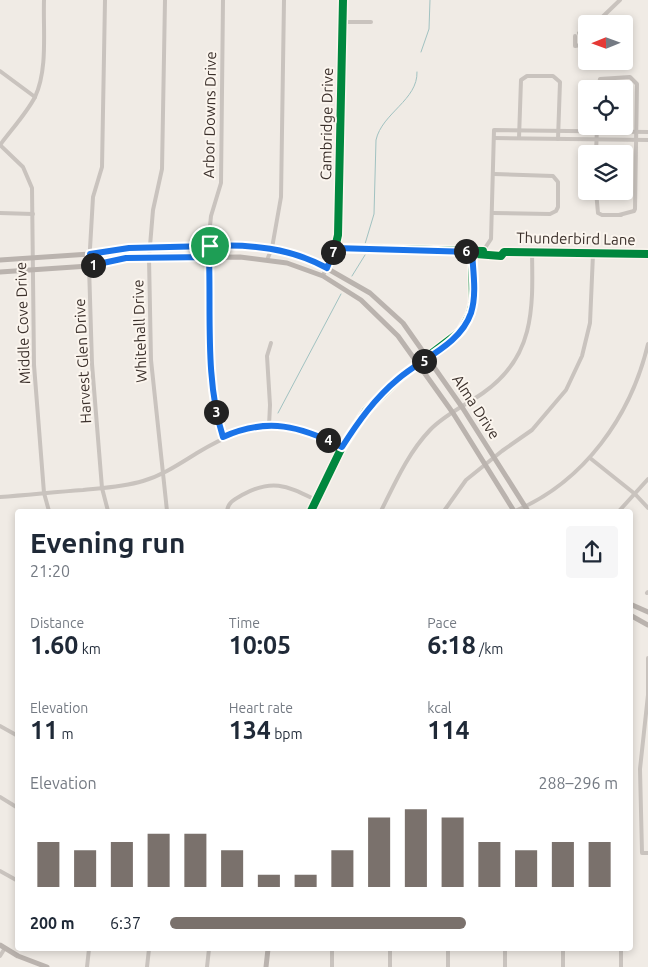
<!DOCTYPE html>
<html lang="en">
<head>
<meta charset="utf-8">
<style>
  :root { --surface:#fff; --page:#f6f6f7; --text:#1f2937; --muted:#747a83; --accent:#7a716c }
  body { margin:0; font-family:Ubuntu,sans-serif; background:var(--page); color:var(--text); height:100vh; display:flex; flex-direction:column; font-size:19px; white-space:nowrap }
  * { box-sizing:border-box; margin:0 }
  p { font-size:16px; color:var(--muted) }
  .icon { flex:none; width:28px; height:28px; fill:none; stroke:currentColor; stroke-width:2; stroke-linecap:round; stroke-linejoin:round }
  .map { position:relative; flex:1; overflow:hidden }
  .panel { position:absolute; left:15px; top:509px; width:618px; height:442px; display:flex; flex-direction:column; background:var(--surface); border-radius:5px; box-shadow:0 2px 8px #0003 }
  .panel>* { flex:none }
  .needle { width:32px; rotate:269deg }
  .buttons { position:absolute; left:578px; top:15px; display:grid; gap:10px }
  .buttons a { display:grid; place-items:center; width:55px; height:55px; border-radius:5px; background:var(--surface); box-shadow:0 2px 8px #0003; font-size:25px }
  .pin { position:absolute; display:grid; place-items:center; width:42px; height:42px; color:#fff; margin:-21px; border:2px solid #fff; border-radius:50%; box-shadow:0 1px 5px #0007 }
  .km { position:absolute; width:25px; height:25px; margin:-12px; border-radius:50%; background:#222; color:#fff; font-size:14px; line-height:25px; text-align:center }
  .round { display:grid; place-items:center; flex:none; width:52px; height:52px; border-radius:5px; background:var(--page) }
  .summary { display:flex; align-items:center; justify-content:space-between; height:85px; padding:0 15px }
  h1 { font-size:28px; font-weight:700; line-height:38px }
  .figures { display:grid; grid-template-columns:repeat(3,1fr); gap:8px; height:85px; padding:5px 15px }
  .figures div { display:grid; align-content:center }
  .figures b { font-size:25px; font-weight:700 }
  .figures small { font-size:14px; font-weight:400 }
  .figures p { font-size:14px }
  .chart { height:140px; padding:10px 15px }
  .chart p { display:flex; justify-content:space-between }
  .chart svg { width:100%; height:90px; margin-top:5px; stroke:var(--accent); stroke-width:6 }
  ul { padding:0 15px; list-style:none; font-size:16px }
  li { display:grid; grid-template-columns:80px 60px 1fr; align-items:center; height:38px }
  li i { height:12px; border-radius:6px; background:var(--accent) }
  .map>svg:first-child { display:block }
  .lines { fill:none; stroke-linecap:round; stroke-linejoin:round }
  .stream { stroke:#a1c2c1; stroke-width:1 }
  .street { stroke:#c9c3be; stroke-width:4 }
  .secondary { stroke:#bab3ae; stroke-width:5 }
  .cycleway-casing { stroke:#fbf5ee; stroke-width:11 }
  .cycleway { stroke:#00873e; stroke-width:8 }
  .route-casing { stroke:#fff; stroke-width:10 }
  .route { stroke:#1a73e8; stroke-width:6 }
  .labels { text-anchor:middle; stroke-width:4; stroke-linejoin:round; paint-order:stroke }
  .street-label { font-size:15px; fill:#3b302b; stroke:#fbf5ee }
</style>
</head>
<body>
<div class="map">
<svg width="648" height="967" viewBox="0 0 648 967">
  <rect width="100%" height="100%" fill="#f0ebe5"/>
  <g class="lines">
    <g class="stream">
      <path d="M421 52 429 29 430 0"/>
      <path d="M365 244 374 214 376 140C382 113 418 100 417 72"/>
      <path d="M352 276 365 255"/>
      <path d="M278 413 341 294"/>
    </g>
    <g class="street">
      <path d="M105 0 102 167 93 197 89 266 92 364 102 488 108 511"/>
      <path d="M165 0 162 169 153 210 149 258 151 360 167 511"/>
      <path d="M342 22H371"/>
      <path d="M595 24 620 0"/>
      <path d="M579 33 586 28"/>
      <path d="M575 36V46L586 44"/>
      <path d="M0 71 35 97"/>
      <path d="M598 89 600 79 630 77 637 84 635 209 634 211 619 215"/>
      <path d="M494 138 648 140"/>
      <path d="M519 138 521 80 527 76H553L560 82 558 139"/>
      <path d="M0 145 23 167 32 188 34 365 44 493 49 511"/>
      <path d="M0 145C11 130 26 114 35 97 48 69 43 31 44 0"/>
      <path d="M596 154 597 126"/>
      <path d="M596 191 598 213 602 215H621"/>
      <path d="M0 213 33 214"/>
      <path d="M493 213 550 214 556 211 558 207V182L553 176 494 174"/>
      <path d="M335 248 483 251 491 239 494 130 648 132"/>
      <path d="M504 252 648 254"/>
      <path d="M267 260 272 248 281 197 284 0"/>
      <path d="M323 276 338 235 343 0"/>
      <path d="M428 358C479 320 474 312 472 251"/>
      <path d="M269 426 270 405 267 356 271 343"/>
      <path d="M223 437C203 373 214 302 209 236L211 216 221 183 223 0"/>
      <path d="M590 458 635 494 648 508"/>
      <path d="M0 497C28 495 55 492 83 490 103 488 123 487 143 481 163 475 179 464 197 453 254 419 282 418 342 447"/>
      <path d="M227 511C228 502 235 499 242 495 273 478 287 486 316 500"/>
      <path d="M381 511C395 483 408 453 430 430 444 415 466 405 483 393 535 357 533 308 532 252"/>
      <path d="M444 511 466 480 502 451 532 430 566 390 582 356 590 323 593 254"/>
      <path d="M515 511C584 482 631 416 648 344"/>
      <path d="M619 511 648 479"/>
      <path d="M647 593 648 592"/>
      <path d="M648 658V695L640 769 642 853H648"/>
      <path d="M0 726 18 736"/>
      <path d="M0 797 18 808"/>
      <path d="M0 871 18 881"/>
      <path d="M332 949V967"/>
      <path d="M390 949V967"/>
      <path d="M448 949V967"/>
      <path d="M563 949V967"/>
      <path d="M621 949V967"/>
      <path d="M0 956 5 948"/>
      <path d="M87 967 89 949"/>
      <path d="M147 967 149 949"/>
      <path d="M207 967 209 949"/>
      <path d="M505 967V949"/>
    </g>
    <g class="secondary">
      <path d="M0 260 90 254 129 248 237 245 272 248 314 261 370 293 403 323 462 407 528 511"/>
      <path d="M0 272 89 266 125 258 240 257 287 263 323 276 361 300 398 336 453 413 514 511"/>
      <path d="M311 511C339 446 367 397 428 358"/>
      <path d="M630 604 648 612"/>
      <path d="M630 615 648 625"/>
      <path d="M0 945 18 956 47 967"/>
      <path d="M266 967 268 949"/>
    </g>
    <g class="cycleway-casing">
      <g id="cycleway">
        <path d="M343 0 338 235 335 248 483 251"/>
        <path d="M476 254 501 256 504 252 648 254"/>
        <path d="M311 511 342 447 366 411 398 379 461 331 470 314 473 302 472 251"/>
      </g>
    </g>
    <use href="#cycleway" class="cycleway"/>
  </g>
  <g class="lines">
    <g class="route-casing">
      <path id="route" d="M210 246C251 244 290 248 327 268L335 248 472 252C473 271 477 294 471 313 460 345 422 358 398 379 375 398 358 422 342 447 300 426 268 417 223 437 205 381 211 316 209 257L126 258 89 266 90 254 129 248Z"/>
    </g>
    <use href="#route" class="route"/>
  </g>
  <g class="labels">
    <g class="street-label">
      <text transform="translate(210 115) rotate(-89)" y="5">Arbor Downs Drive</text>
      <text transform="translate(327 124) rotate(-89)" y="5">Cambridge Drive</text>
      <text transform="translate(576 239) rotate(1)" y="5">Thunderbird Lane</text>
      <text transform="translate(23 323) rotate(-92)" y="5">Middle Cove Drive</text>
      <text transform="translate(140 331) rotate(-92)" y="5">Whitehall Drive</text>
      <text transform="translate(83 361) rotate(-93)" y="5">Harvest Glen Drive</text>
      <text transform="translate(476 407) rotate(57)" y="5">Alma Drive</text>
    </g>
  </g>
</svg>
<div class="buttons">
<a><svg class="needle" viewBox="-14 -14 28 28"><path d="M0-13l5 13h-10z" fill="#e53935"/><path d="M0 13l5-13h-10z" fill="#747a83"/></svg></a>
<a><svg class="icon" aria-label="locate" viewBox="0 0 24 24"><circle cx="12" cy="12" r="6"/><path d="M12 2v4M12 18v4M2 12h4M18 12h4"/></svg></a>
<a><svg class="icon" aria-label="layers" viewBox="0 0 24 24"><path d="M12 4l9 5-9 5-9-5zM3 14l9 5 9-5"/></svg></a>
</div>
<div class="pin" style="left:210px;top:246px;background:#1e9e55"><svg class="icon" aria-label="arrive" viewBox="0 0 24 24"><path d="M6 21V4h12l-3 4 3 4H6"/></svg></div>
<b class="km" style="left:93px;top:265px">1</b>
<b class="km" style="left:216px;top:412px">3</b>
<b class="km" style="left:328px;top:440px">4</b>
<b class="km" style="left:424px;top:361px">5</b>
<b class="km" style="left:466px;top:251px">6</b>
<b class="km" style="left:333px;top:252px">7</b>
<section class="panel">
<div class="summary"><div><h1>Evening run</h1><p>21:20</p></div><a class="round"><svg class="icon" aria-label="share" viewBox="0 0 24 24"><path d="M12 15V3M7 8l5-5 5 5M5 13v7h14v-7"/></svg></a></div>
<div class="figures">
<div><p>Distance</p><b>1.60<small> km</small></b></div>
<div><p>Time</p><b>10:05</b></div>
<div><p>Pace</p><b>6:18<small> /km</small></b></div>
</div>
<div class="figures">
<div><p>Elevation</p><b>11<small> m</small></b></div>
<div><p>Heart rate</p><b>134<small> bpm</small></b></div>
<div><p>kcal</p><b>114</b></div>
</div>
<div class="chart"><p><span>Elevation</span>288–296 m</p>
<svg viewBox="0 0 160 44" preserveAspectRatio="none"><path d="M5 44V22M15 44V26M25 44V22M35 44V18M45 44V18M55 44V26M65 44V38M75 44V38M85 44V26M95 44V10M105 44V6M115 44V10M125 44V22M135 44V26M145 44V22M155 44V22"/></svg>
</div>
<ul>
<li><b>200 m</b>6:37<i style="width:66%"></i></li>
</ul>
</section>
</div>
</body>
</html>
